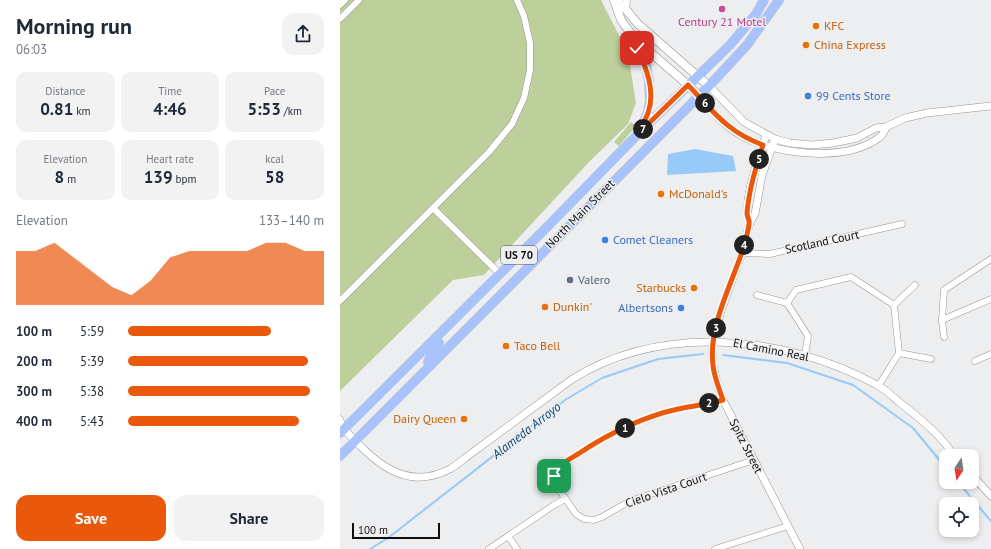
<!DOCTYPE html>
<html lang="en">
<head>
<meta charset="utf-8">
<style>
  :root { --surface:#fff; --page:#f2f2f3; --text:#1f2937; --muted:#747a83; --accent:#ea580c }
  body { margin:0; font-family:"PT Sans",sans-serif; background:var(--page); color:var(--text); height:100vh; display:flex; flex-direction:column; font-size:15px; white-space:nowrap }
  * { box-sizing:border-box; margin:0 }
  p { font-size:13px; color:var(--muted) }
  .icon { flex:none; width:22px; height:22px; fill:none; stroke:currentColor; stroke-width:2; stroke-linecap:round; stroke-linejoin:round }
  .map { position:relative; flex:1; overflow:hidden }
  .panel { display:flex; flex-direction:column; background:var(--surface); width:340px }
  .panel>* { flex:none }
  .needle { width:26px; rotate:192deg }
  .controls { position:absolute; left:599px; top:449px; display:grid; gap:8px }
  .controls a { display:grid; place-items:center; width:40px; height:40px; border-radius:8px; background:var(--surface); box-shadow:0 2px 6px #0003; font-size:20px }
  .scale { position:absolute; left:12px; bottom:10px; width:88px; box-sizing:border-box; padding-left:4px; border:2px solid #0f0f10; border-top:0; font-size:11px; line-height:14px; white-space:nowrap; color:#0f0f10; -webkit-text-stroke:3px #edeef0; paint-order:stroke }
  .pin { position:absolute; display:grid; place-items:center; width:34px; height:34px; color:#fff; margin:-17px; border-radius:8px; box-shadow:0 2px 6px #0006 }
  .km { position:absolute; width:20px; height:20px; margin:-10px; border-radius:50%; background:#222; color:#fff; font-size:11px; line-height:20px; text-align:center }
  .round { display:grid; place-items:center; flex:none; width:42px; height:42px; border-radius:12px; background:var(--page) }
  .summary { display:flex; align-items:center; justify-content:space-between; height:68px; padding:0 16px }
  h1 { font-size:22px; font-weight:800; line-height:30px }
  .stats { display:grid; grid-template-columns:repeat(3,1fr); gap:6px; height:68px; padding:4px 16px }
  .stats div { display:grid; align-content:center; border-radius:10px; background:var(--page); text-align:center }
  .stats b { font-size:17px; font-weight:800 }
  .stats small { font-size:11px; font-weight:400 }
  .stats p { font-size:11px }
  .chart { height:112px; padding:8px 16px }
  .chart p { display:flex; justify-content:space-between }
  .chart svg { width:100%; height:72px; margin-top:4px; fill:var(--accent); opacity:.7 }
  .cta { display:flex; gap:8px; margin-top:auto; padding:8px 16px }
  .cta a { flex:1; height:46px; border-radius:12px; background:var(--accent); color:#fff; font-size:16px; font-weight:800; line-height:46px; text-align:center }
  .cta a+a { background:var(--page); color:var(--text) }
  ul { padding:0 16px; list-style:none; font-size:13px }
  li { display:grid; grid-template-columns:64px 48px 1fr; align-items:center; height:30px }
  li i { height:10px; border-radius:5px; background:var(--accent) }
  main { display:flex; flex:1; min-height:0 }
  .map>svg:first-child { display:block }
  .green { fill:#bdd09c }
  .water { fill:#97caf9 }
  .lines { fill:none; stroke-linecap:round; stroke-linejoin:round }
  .stream { stroke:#97caf9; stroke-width:2 }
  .minor-casing { stroke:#949597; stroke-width:7 }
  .tertiary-casing { stroke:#949597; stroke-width:8 }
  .secondary-casing { stroke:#949597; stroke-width:9 }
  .primary-casing { stroke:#cacaca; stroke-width:10 }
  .minor { stroke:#fff; stroke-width:6 }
  .tertiary { stroke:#fff; stroke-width:7 }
  .secondary { stroke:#fff; stroke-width:8 }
  .primary { stroke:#a7c2fd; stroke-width:9 }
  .route-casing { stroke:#fff; stroke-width:8 }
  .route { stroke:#ea580c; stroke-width:5 }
  .hotel-dot { fill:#d1479c; stroke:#edeef0; stroke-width:1.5 }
  .food-dot { fill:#e8710a; stroke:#edeef0; stroke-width:1.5 }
  .shop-dot { fill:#3f7fe0; stroke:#edeef0; stroke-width:1.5 }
  .service-dot { fill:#5c6f8a; stroke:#edeef0; stroke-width:1.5 }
  .labels { text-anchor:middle; stroke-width:3; stroke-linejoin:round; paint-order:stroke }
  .shield { fill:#edeef0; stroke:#525253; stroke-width:1 }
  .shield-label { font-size:11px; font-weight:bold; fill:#0f0f10 }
  .hotel-label { font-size:12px; fill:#b23c85; stroke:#edeef0 }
  .food-label { font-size:12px; fill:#c56008; stroke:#edeef0; text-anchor:start }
  .shop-label { font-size:12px; fill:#366cbe; stroke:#edeef0; text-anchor:start }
  .street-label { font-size:12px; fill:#0f0f10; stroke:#edeef0 }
  .service-label { font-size:12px; fill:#4e5e75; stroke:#edeef0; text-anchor:start }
  .water-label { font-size:13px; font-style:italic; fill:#07436d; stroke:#edeef0 }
</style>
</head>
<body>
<main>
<section class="panel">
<div class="summary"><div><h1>Morning run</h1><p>06:03</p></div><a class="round"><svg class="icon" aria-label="share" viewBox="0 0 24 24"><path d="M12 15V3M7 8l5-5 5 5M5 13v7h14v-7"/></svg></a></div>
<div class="stats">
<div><p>Distance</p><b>0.81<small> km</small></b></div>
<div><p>Time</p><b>4:46</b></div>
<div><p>Pace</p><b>5:53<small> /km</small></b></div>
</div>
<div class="stats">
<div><p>Elevation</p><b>8<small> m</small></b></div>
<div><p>Heart rate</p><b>139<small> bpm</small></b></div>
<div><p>kcal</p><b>58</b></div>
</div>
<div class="chart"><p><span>Elevation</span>133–140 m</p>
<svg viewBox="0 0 160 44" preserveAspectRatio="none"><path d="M0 44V11L10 11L20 6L30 15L40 24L50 33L60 38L70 29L80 15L90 11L100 11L110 11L120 11L130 6L140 6L150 11L160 11V44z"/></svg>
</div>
<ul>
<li><b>100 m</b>5:59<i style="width:73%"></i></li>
<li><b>200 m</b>5:39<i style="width:92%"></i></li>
<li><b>300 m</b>5:38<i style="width:93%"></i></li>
<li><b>400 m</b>5:43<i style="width:87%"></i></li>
</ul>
<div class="cta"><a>Save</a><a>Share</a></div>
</section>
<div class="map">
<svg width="651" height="549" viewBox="0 0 651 549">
  <rect width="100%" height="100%" fill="#edeef0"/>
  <g class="green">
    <path d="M0 0H261L288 53 296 103 288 124 250 161 144 275 113 280 0 391Z"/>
    <path d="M291 122 296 126 279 146 274 142Z"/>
  </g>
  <path class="water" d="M355 149 393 156 396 171 327 175 328 154Z"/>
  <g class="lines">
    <g class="stream">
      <path d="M383 355 447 363 513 385 573 428 606 468"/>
      <path d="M618 482 651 521"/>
      <path d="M30 549 48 538 225 400 262 378 318 359 363 354"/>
    </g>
    <g class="minor-casing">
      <g id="minor">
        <path d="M0 5 5 0"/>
        <path d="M286 10 287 0"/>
        <path d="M0 19 19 0"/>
        <path d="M93 208 160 274"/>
        <path d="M402 253 430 254 562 224"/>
        <path d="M417 295 447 303"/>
        <path d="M0 301 149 152 172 124 184 98 190 70V43L184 16 177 0"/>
        <path d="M554 305 575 285"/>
        <path d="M602 320 651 299"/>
        <path d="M604 337 602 320 604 290 651 259"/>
        <path d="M559 353 591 359"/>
        <path d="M465 355 468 336 447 303 456 290 511 277 554 305 559 353 539 385"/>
        <path d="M635 361 651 354"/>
        <path d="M383 400 337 409 318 415 297 422 272 433 249 447 220 466 216 470 214 476 216 485 236 514 244 519 254 520 262 517 290 501 414 460"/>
        <path d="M0 419 4 429"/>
        <path d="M168 536 177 549"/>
        <path d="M149 549 214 505 225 499"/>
        <path d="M375 549 448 526"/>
      </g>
    </g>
    <g class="tertiary-casing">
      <g id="tertiary">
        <path d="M369 86 404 122 435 139 450 143 472 145 493 143 517 138 536 128 546 127 565 118 587 113 651 106"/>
        <path d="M359 96C371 109 383 125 399 134 433 155 506 163 540 137 543 135 545 130 546 127"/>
        <path d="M435 139 422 175 415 214 410 222 402 253 381 311 374 335 372 349 373 364 377 383 383 400 460 549"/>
        <path d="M410 222C401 202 420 156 426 135"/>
        <path d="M4 429C33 460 64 493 110 469 115 466 120 462 125 458L231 380C321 323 446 335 537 385 545 389 552 396 559 402 569 410 580 418 589 427 599 435 607 446 615 456"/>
        <path d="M632 475 651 496"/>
      </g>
    </g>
    <g class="secondary-casing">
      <g id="secondary">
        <path d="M274 0 281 20 295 39 348 85 359 96"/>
        <path d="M278 0 298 24 369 86"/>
      </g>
    </g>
    <g class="primary-casing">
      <g id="primary">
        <path d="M292 35 306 66 309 81 310 100 308 112 301 128"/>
        <path d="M91 365 88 362 93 350 99 343"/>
        <path d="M0 433 209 225 299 133 390 45 416 14 424 0"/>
        <path d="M0 456 369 86 407 45 439 0"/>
      </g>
    </g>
    <use href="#minor" class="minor"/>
    <use href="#tertiary" class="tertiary"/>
    <use href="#secondary" class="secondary"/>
    <use href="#primary" class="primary"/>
  </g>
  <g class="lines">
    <g class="route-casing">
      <path id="route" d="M214 476C217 465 228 460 238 454 268 434 302 417 338 409 353 406 368 404 383 400 379 388 374 377 373 365 369 333 384 300 395 271 401 256 407 240 409 224 410 220 407 217 407 213 409 189 416 167 423 145 387 132 373 111 348 85L299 133C302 126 305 120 308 113 316 91 306 67 297 48"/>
    </g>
    <use href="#route" class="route"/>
  </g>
  <circle class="hotel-dot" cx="382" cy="9" r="4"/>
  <g class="food-dot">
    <circle cx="476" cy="26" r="4"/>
    <circle cx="466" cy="45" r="4"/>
    <circle cx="321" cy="194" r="4"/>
    <circle cx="354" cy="288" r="4"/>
    <circle cx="205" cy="307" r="4"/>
    <circle cx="166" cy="346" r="4"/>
    <circle cx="124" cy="419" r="4"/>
  </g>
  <g class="shop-dot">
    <circle cx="468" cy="96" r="4"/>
    <circle cx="265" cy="240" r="4"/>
    <circle cx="341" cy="308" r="4"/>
  </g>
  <circle class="service-dot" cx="230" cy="280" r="4"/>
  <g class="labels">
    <rect class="shield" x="161" y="246" width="36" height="18" rx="3"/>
    <g class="shield-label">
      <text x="179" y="259">US 70</text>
    </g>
    <g class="hotel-label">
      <text x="382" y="26">Century 21 Motel</text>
    </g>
    <g class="food-label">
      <text x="484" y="30">KFC</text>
      <text x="474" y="49">China Express</text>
      <text x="329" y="198">McDonald's</text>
      <text x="346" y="292" text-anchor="end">Starbucks</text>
      <text x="213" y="311">Dunkin'</text>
      <text x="174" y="350">Taco Bell</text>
      <text x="116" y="423" text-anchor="end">Dairy Queen</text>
    </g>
    <g class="shop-label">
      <text x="476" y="100">99 Cents Store</text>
      <text x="273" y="244">Comet Cleaners</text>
      <text x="333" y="312" text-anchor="end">Albertsons</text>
    </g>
    <g class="street-label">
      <text transform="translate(240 214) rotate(-45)" y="4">North Main Street</text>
      <text transform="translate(482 242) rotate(-12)" y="4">Scotland Court</text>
      <text transform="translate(431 350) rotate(11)" y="4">El Camino Real</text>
      <text transform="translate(406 446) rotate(63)" y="4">Spitz Street</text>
      <text transform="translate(326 490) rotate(-19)" y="4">Cielo Vista Court</text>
    </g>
    <g class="service-label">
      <text x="238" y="284">Valero</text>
    </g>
    <g class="water-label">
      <text transform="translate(186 430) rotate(-38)" y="5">Alameda Arroyo</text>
    </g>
  </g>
</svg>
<div class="controls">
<a><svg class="needle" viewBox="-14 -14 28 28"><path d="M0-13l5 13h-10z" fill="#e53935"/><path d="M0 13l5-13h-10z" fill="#747a83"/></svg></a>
<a><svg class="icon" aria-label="locate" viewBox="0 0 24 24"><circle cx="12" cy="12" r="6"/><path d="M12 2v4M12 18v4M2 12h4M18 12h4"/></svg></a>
</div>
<div class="scale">100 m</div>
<div class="pin" style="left:214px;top:476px;background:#1e9e55"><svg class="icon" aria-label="arrive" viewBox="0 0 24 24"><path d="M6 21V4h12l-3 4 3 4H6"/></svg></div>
<div class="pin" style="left:297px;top:48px;background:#d93025"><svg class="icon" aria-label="check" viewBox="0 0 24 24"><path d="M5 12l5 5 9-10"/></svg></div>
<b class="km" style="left:285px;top:428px">1</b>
<b class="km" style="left:369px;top:403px">2</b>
<b class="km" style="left:376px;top:328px">3</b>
<b class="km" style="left:404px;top:245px">4</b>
<b class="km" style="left:419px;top:159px">5</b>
<b class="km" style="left:365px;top:103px">6</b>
<b class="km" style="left:303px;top:129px">7</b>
</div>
</main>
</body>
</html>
